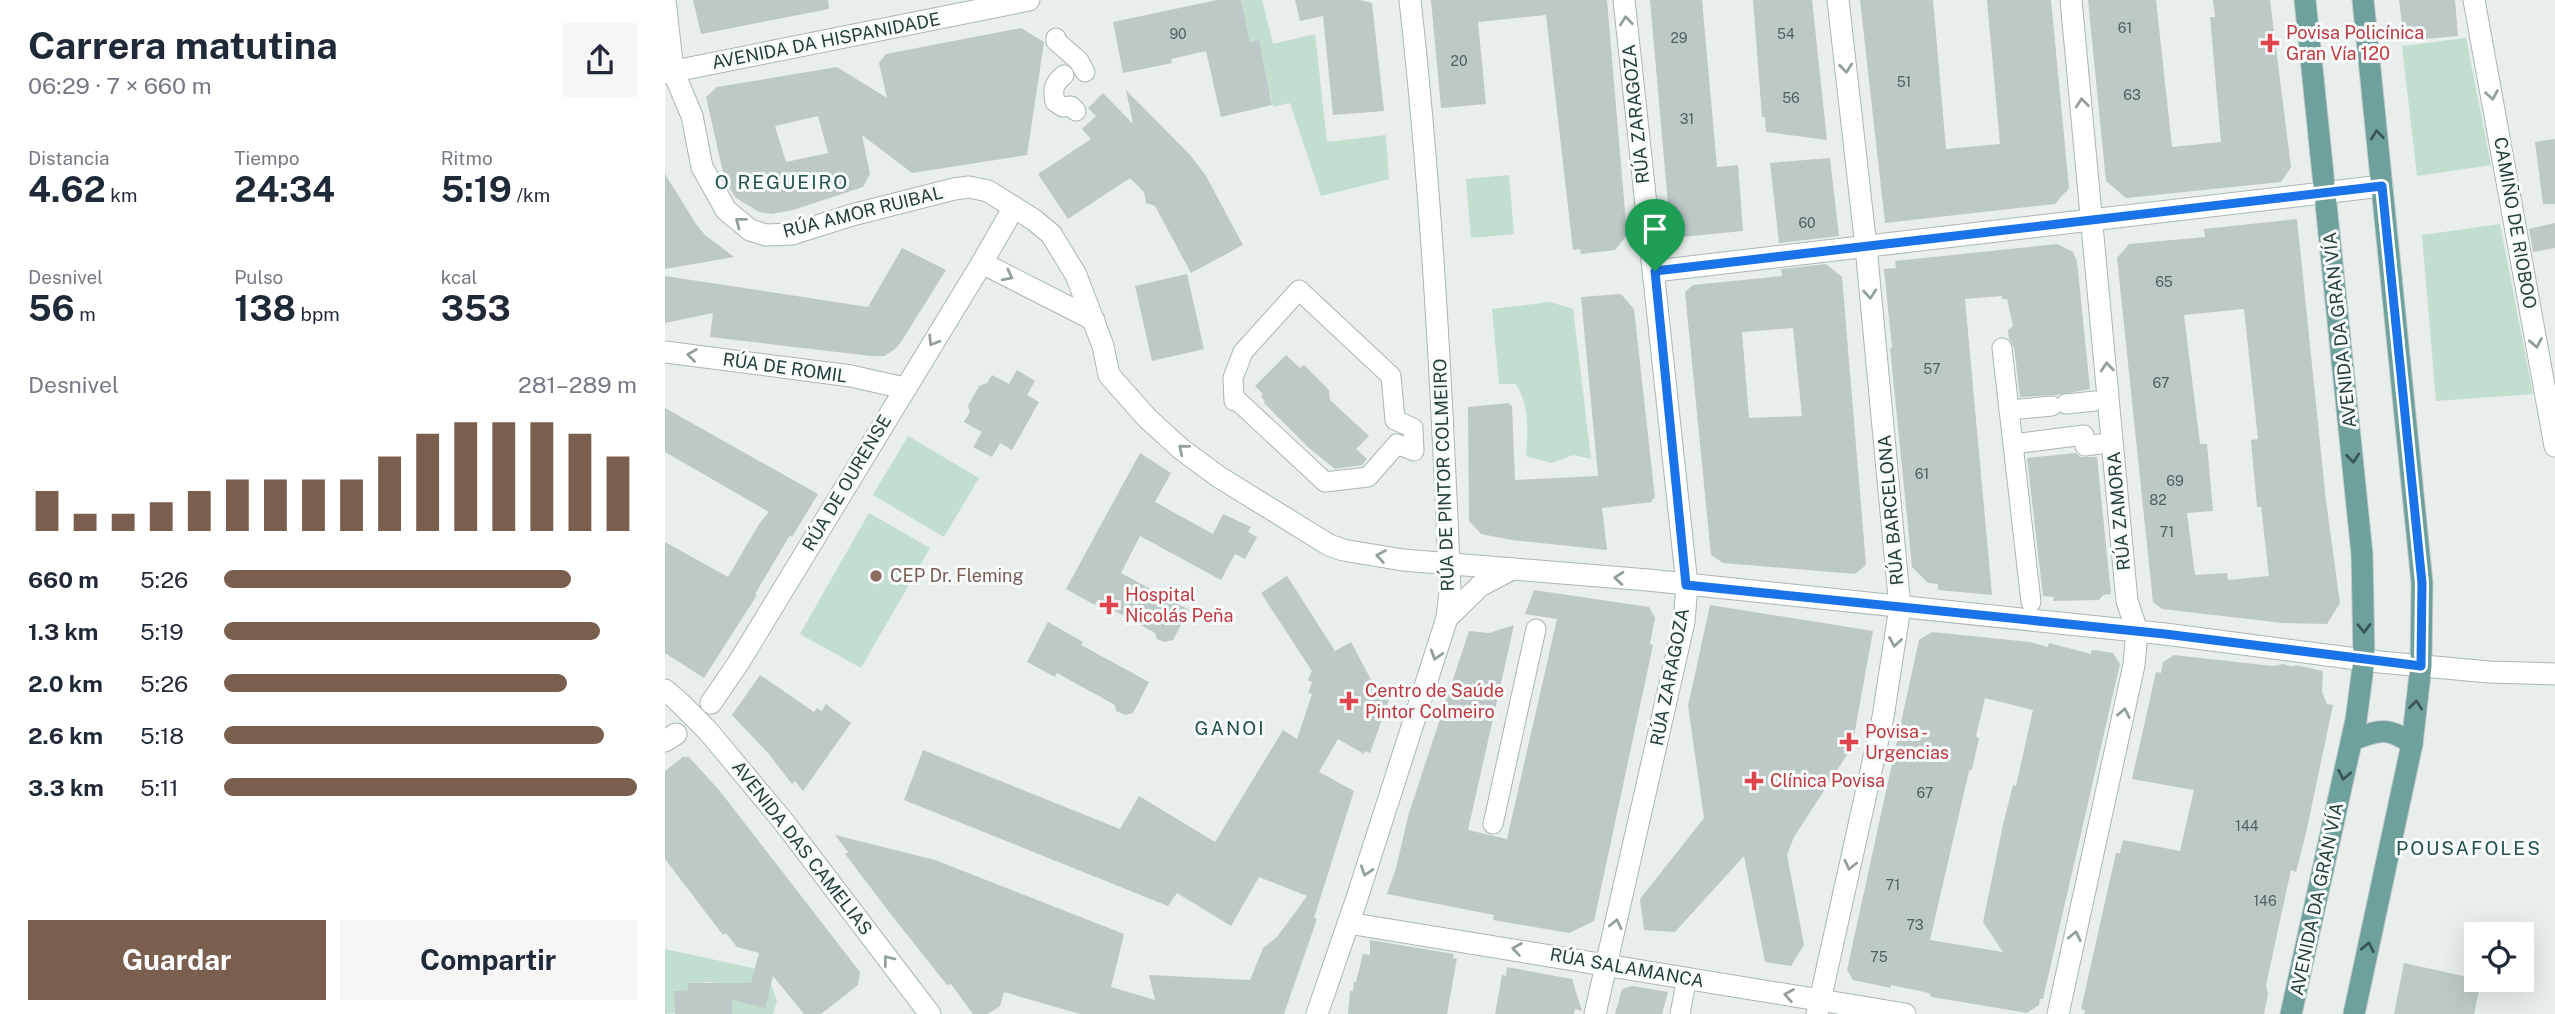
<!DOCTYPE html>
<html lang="es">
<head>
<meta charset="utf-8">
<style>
  :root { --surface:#fff; --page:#f6f6f7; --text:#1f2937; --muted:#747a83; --accent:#7a5e4e }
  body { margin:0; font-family:"Public Sans",sans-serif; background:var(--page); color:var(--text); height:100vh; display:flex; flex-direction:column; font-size:26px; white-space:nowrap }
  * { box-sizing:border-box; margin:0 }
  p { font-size:23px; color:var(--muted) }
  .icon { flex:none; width:38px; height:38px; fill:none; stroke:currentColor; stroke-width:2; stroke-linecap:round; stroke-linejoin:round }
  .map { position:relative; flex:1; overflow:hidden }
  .sheet { display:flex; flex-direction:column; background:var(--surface); width:665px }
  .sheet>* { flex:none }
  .buttons { position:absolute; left:1799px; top:922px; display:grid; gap:14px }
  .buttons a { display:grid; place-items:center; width:70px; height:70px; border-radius:0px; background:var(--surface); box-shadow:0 7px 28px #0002; font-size:35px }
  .pin { position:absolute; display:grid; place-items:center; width:60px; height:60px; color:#fff; margin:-72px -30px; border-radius:50% 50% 50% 0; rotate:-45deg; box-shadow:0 0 7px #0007 }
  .pin .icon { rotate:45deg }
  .round { display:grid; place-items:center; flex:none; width:74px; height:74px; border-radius:0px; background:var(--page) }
  .head { display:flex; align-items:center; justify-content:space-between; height:119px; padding:0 28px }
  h1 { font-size:38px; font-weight:700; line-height:52px }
  .figures { display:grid; grid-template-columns:repeat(3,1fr); gap:10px; height:119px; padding:7px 28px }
  .figures div { display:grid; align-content:center }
  .figures b { font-size:35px; font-weight:700 }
  .figures small { font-size:19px; font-weight:400 }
  .figures p { font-size:19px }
  .chart { height:196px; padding:14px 28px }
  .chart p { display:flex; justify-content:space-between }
  .chart svg { width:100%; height:126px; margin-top:7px; stroke:var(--accent); stroke-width:6 }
  .button { display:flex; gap:14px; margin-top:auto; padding:14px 28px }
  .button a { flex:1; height:80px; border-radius:0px; background:var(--accent); color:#fff; font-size:28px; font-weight:700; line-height:80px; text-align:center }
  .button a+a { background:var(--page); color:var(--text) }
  ul { padding:0 28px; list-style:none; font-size:23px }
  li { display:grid; grid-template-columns:112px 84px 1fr; align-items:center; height:52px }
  li i { height:18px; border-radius:9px; background:var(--accent) }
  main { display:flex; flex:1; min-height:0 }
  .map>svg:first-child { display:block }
  .green { fill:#c1dece }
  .building { fill:#bcc9c6; fill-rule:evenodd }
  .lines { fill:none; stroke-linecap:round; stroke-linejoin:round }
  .pedestrian-casing { stroke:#a9b6b4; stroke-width:21 }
  .minor-casing { stroke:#a9b6b4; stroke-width:23 }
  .secondary-casing { stroke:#a6b9b6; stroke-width:23 }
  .primary-casing { stroke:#c2cac9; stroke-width:23 }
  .pedestrian { stroke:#fff; stroke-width:19 }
  .minor { stroke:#fff; stroke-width:21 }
  .secondary { stroke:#fff; stroke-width:21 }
  .primary { stroke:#6ea19c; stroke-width:21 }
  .secondary-bridge-casing { stroke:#a6b9b6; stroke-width:23; stroke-linecap:butt }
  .secondary-bridge { stroke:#fff; stroke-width:21 }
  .oneway { stroke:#92a09e }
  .oneway2 { stroke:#385855 }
  .route-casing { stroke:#fff; stroke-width:14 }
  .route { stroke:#1a73e8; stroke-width:9 }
  .health-dot { fill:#e0444e; stroke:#f7fbfa; stroke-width:2.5 }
  .education-dot { fill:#8d6e63; stroke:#f7fbfa; stroke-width:2.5 }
  .labels { text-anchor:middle; stroke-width:6; stroke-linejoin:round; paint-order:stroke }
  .number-label { font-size:14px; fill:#4c625f }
  .health-label { font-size:18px; fill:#be3a42; stroke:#f7fbfa; text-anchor:start }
  .street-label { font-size:18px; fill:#26403d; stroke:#f7fbfa }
  .education-label { font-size:18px; fill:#785e54; stroke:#f7fbfa; text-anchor:start }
  .neighbourhood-label { font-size:19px; letter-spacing:2px; fill:#23514e; stroke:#f7fbfa }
</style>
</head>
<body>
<main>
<section class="sheet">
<div class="head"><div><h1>Carrera matutina</h1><p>06:29 · 7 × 660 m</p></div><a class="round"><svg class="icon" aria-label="share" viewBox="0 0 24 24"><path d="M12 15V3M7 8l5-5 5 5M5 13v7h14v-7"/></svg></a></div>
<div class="figures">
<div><p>Distancia</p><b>4.62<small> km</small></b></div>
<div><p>Tiempo</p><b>24:34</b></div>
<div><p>Ritmo</p><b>5:19<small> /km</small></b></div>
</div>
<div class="figures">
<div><p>Desnivel</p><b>56<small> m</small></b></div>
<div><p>Pulso</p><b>138<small> bpm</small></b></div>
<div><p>kcal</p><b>353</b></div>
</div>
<div class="chart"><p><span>Desnivel</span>281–289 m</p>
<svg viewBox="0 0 160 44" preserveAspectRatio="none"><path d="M5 44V30M15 44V38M25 44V38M35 44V34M45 44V30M55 44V26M65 44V26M75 44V26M85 44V26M95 44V18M105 44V10M115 44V6M125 44V6M135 44V6M145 44V10M155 44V18"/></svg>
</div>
<ul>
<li><b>660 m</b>5:26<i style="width:84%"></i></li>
<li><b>1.3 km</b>5:19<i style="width:91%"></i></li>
<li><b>2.0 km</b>5:26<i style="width:83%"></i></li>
<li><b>2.6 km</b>5:18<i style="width:92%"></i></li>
<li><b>3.3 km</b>5:11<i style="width:100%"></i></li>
</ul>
<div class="button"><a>Guardar</a><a>Compartir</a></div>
</section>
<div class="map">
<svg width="1890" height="1014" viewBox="0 0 1890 1014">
  <rect width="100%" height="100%" fill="#e7eeec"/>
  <g class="green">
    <path d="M576 0H597L608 44 650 34 662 142 721 135 724 179 656 196 625 103 608 107 594 41 585 42Z"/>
    <path d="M1801 38 1826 165 1752 176 1737 46Z"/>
    <path d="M844 175 849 234 806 238 801 179Z"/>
    <path d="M1835 224 1868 394 1771 401 1757 235Z"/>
    <path d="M885 302 908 309 926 459 908 455 887 463 861 456C863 430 865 407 851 384H834L827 309Z"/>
    <path d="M243 436 314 478 279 537 208 495Z"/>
    <path d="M204 513 265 548 196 668 135 634Z"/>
    <path d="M0 949 101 971 112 1001 108 1014H67V1005L48 982 23 983V990L9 991 10 1013 0 1014Z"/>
  </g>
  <g class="building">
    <path d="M28 0H163L164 9 36 34Z"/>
    <path d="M552 0H576L585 42 594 40 607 105 556 117 541 51 506 59 507 63 458 73 448 22Z"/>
    <path d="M630 0H695L707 3 719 111 668 115 658 16 635 21Z"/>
    <path d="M766 0H942L962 235 950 250 916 254 915 249 908 250 881 15 813 22 821 104 776 108Z"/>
    <path d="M985 0H1037L1052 167 1073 165 1078 231 1006 238Z"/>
    <path d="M1088 0H1147L1162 140 1101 132 1100 117H1097Z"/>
    <path d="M1195 0H1268L1281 149 1335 144 1322 0H1386L1404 188 1390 204 1220 223Z"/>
    <path d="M1423 0H1491L1507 147 1556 142 1545 17H1550L1548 0H1605L1626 167 1616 182 1461 198 1441 181Z"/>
    <path d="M1734 0H1790L1793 36 1739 41Z"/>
    <path d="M356 28 379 42 362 155 247 173 197 135 205 174 198 187 128 210 106 214 94 212 71 198 60 181 41 97 52 87 172 67 222 98 214 63 221 54ZM153 116 163 153 121 162 110 126Z"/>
    <path d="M461 90 526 156 541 176 578 245 526 273 490 206 481 203 479 192 465 178 403 219 373 174 426 139 417 129 431 116 423 108 438 93 468 124Z"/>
    <path d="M1890 139V204H1878L1870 142Z"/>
    <path d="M1165 158 1174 236 1114 243 1105 163Z"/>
    <path d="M0 174 31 224 40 235 69 257 0 269Z"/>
    <path d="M1632 219 1661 501 1675 603 1662 624 1618 623 1497 609 1488 602 1452 258 1464 244 1540 237 1539 229ZM1579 309 1593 439 1586 440 1592 507H1596L1604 576 1563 580 1562 573 1530 575 1522 513 1548 511 1542 444H1535L1519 315Z"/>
    <path d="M1890 223V248L1868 252 1864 229Z"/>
    <path d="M1392 244 1408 252 1412 261 1425 389 1393 395 1355 397 1349 347 1344 339 1343 330 1348 326 1342 299H1337V296L1300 299 1327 595 1273 590V584L1263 583 1247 567 1225 348H1227L1226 337 1219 269 1231 268 1230 261Z"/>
    <path d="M237 248 281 270 236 342 229 350 219 356H206L45 337 48 313 0 323V276L203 307Z"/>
    <path d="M1161 264 1177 277 1201 565 1190 574 1058 563 1046 555 1020 292 1028 285 1117 276 1116 269ZM1128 328 1137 416 1084 418 1077 332Z"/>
    <path d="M522 274 539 349 487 361 470 286Z"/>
    <path d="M956 294 969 309 990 498 987 499V502L937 508 942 550 847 540 816 534 804 521 803 407 844 403 845 406 847 405 850 480 933 476 916 297Z"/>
    <path d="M621 355 635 368 639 365 664 390 665 400 704 436 691 449 702 459 697 465 670 469 644 448 599 403 600 401 596 397 598 394 590 386Z"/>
    <path d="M352 370 370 381 362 395 374 402 347 450 335 443 327 457 308 447 317 432 299 422 305 412 303 406 314 386 322 383 327 375 344 384Z"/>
    <path d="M0 408 153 494 127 537 125 535 90 594 92 595 39 678 0 653V542L63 577 94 524 104 512 0 452Z"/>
    <path d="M475 453 506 473 490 502 548 534 558 514 586 527 583 532 592 537 580 559 570 554 556 580 475 536 456 573 524 610 508 640 499 642 492 639 490 633 432 601 430 605 401 589Z"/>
    <path d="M1410 453 1416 457H1432L1446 594 1438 595 1434 600 1388 601 1389 597 1378 596 1362 458Z"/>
    <path d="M622 576 670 651 686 642 711 689 726 694 705 753 700 751 699 754 673 739 654 772 689 791 649 918 652 919 619 1014H415L339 992 335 1006 323 1014H308L286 984 282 985 228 917 180 854 183 852 170 835 270 860 459 934 446 987 490 1000 484 975 585 980 598 948 612 937 642 896 594 877 566 926 512 893 503 906 239 800 258 750 455 829 474 796 550 842 618 730 632 739 647 694 643 693 647 682 643 680 647 671 596 593Z"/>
    <path d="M869 590 984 607 990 618 985 644 988 645 929 921 904 933 828 920 829 915 722 894 731 868 744 813 804 631 824 633 849 625 803 830 842 839 892 619 860 614Z"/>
    <path d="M1045 605 1208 631 1187 747 1129 837 1122 855 1139 945 1126 966 1100 962 1079 856 1010 932 979 930 975 899 1039 818 1023 706Z"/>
    <path d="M383 622 418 642 416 645 484 682 468 713 460 715 451 711 450 705 392 673 390 677 362 662Z"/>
    <path d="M1267 632 1365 642 1383 647 1384 643 1426 654V651L1430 650 1448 653 1455 664 1378 999H1375L1374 1005 1362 1013 1267 997 1264 993 1226 985V988L1188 980 1182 970 1254 640ZM1320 698 1368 710 1351 786 1348 785 1338 825 1318 922 1338 952 1265 940 1304 771 1307 769 1314 739 1311 736Z"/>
    <path d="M1509 655 1608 666 1618 664 1629 667 1630 665 1658 671 1657 692 1662 704 1668 705 1641 833 1631 872 1626 870 1609 948 1601 985 1603 994 1599 1014H1419L1420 1010 1416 1009 1451 853H1455L1458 840 1515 851 1529 790 1467 779 1491 672 1496 673 1498 662Z"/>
    <path d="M95 675 149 712 152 708 157 711 161 704 186 723 138 791 130 781 127 784 103 753 67 715Z"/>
    <path d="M19 756 21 758 23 756 54 790 195 972 193 985 156 1014H139L108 976 100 1008 67 1000V1014H10L9 991 23 990V983H86L94 953 72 947 61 933 58 935 0 859V771Z"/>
    <path d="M705 940 789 954 788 959 792 958 782 1014H683L685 991H688L689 982H691L698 954 705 955Z"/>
    <path d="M1739 963 1816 980 1809 1014H1729Z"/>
    <path d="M842 967 907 979 917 1011 910 1009 909 1014H830L837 975 841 976Z"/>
    <path d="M968 986 1003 992 997 1014H950L957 989Z"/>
  </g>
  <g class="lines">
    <g class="pedestrian-casing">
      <g id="pedestrian">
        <path d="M391 38V41L414 61 420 72"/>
        <path d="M399 75C389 83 387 89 390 102L398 107 406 106 411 111"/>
        <path d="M634 290 726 376 730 420 748 428 749 451 732 444 703 477 660 482 573 401H569L568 378 578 352Z"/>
        <path d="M1337 348 1366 602"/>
        <path d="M1401 404 1430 401"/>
        <path d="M1344 410 1387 406"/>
        <path d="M1348 444 1419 435 1420 446 1435 444"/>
        <path d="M828 824 871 629"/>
        <path d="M1015 1014 1020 988"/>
      </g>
    </g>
    <g class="minor-casing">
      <g id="minor">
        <path d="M0 0 8 71 27 116 37 167 61 210 85 230 101 235 127 234 187 215 289 189 304 187 323 191 369 220 386 234 411 275 438 346 444 375 482 418 516 449 554 477 664 545 678 550 738 560 983 580 1500 634 1715 662 1824 672 1890 674"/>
        <path d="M1809 0 1890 446"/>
        <path d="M0 73 364 0"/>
        <path d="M349 207 317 263 429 320"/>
        <path d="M990 271 1717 186"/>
        <path d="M0 352 186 376 239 388"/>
        <path d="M782 618 815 586 847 569"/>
        <path d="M46 703 74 662 317 263"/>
        <path d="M0 741 11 734"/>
        <path d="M683 923 1240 1014"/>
        <path d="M652 1014 692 898 782 618 785 591C777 393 767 197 745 0"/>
        <path d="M930 1014 1019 622 1022 585 959 0"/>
        <path d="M1152 1014 1218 717 1235 607 1201 247 1173 0"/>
        <path d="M1393 1014 1469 665 1472 631 1462 601 1406 0"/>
      </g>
    </g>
    <g class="secondary-casing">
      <g id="secondary">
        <path d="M0 690 13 701"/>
        <path d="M43 731 118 821 265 1014"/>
      </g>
    </g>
    <g class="primary-casing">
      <g id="primary">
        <path d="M1687 740C1714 730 1723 726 1747 744"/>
        <path d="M1626 1014 1691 720 1699 660 1697 554 1640 0"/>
        <path d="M1689 1014 1747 744 1756 666 1757 583 1698 0"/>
      </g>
    </g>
    <use href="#pedestrian" class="pedestrian"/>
    <use href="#minor" class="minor"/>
    <use href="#secondary" class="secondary"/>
    <use href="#primary" class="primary"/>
    <g class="secondary-bridge-casing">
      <path id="secondary-bridge" d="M13 701 43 731"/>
    </g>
    <use href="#secondary-bridge" class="secondary-bridge"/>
  </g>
  <defs><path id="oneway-chevron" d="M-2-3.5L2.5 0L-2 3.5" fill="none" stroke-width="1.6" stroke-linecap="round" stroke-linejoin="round" transform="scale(1.75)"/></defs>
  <g class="oneway">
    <use href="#oneway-chevron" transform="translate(961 21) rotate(-96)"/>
    <use href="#oneway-chevron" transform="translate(1181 68) rotate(84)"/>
    <use href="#oneway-chevron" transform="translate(1827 95) rotate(80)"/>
    <use href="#oneway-chevron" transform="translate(1417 103) rotate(-96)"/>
    <use href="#oneway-chevron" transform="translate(75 222) rotate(-142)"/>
    <use href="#oneway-chevron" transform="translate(343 276) rotate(27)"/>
    <use href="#oneway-chevron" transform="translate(1205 294) rotate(85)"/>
    <use href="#oneway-chevron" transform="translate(268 341) rotate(122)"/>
    <use href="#oneway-chevron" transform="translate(1871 343) rotate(80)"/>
    <use href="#oneway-chevron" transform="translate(27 355) rotate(-172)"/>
    <use href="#oneway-chevron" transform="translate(1442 367) rotate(-95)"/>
    <use href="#oneway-chevron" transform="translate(518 449) rotate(-141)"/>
    <use href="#oneway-chevron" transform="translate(716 556) rotate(-170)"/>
    <use href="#oneway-chevron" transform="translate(954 578) rotate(-175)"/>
    <use href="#oneway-chevron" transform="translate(1230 642) rotate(99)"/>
    <use href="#oneway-chevron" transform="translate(771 655) rotate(107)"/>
    <use href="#oneway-chevron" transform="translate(1459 713) rotate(-78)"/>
    <use href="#oneway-chevron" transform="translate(1185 865) rotate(103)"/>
    <use href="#oneway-chevron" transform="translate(701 871) rotate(108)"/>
    <use href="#oneway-chevron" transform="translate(951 924) rotate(-77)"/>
    <use href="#oneway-chevron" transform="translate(1410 936) rotate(-78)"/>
    <use href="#oneway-chevron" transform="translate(852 949) rotate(-171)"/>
    <use href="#oneway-chevron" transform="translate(223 960) rotate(-128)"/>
    <use href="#oneway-chevron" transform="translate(1124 995) rotate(-170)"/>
  </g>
  <g class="oneway2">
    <use href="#oneway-chevron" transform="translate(1712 135) rotate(-96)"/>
    <use href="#oneway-chevron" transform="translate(1688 458) rotate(84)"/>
    <use href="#oneway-chevron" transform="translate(1699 628) rotate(89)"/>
    <use href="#oneway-chevron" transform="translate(1751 705) rotate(-84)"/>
    <use href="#oneway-chevron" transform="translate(1679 775) rotate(102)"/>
    <use href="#oneway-chevron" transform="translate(1703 947) rotate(-78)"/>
  </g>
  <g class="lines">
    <g class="route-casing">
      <path id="route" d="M1717 186 1757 583 1756 666 1500 634 1021 585 990 271Z"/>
    </g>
    <use href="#route" class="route"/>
  </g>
  <g class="health-dot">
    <path d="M1601.5 32.5h7v7h7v7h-7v7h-7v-7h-7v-7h7z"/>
    <path d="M440.5 594.5h7v7h7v7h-7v7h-7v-7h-7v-7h7z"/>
    <path d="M680.5 690.5h7v7h7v7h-7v7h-7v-7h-7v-7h7z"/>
    <path d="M1180.5 731.5h7v7h7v7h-7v7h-7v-7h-7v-7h7z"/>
    <path d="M1085.5 770.5h7v7h7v7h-7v7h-7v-7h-7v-7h7z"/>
  </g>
  <circle class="education-dot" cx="211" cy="576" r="7"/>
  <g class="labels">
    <g class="number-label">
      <text x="1460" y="33">61</text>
      <text x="513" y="39">90</text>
      <text x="1121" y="39">54</text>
      <text x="1014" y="43">29</text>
      <text x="794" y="66">20</text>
      <text x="1239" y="87">51</text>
      <text x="1467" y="100">63</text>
      <text x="1126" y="103">56</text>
      <text x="1022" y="124">31</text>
      <text x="1142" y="228">60</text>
      <text x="1499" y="287">65</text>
      <text x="1267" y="374">57</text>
      <text x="1496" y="388">67</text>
      <text x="1257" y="479">61</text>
      <text x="1510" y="486">69</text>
      <text x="1493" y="505">82</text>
      <text x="1502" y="537">71</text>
      <text x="1260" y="798">67</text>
      <text x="1582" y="831">144</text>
      <text x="1228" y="890">71</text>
      <text x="1600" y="906">146</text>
      <text x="1250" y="930">73</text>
      <text x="1214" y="962">75</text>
    </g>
    <g class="health-label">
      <text x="1621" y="39">Povisa Policínica<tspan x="1621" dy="21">Gran Vía 120</tspan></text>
      <text x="460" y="601">Hospital<tspan x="460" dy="21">Nicolás Peña</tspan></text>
      <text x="700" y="697">Centro de Saúde<tspan x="700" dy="21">Pintor Colmeiro</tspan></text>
      <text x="1200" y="738">Povisa -<tspan x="1200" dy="21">Urgencias</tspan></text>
      <text x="1105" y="787">Clínica Povisa</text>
    </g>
    <g class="street-label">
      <text transform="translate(161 41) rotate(-11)" y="6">AVENIDA DA HISPANIDADE</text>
      <text transform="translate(971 114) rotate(-96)" y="6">RÚA ZARAGOZA</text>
      <text transform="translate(198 212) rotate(-14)" y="6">RÚA AMOR RUIBAL</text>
      <text transform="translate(1850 223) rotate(80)" y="6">CAMIÑO DE RIOBOO</text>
      <text transform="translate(1675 330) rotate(-96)" y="6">AVENIDA DA GRAN VÍA</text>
      <text transform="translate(120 368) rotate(8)" y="6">RÚA DE ROMIL</text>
      <text transform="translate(779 475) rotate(-92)" y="6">RÚA DE PINTOR COLMEIRO</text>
      <text transform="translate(182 483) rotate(-59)" y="6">RÚA DE OURENSE</text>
      <text transform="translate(1226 510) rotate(-95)" y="6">RÚA BARCELONA</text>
      <text transform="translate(1454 511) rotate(-95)" y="6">RÚA ZAMORA</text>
      <text transform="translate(1005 677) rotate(-79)" y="6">RÚA ZARAGOZA</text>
      <text transform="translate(137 848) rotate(52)" y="6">AVENIDA DAS CAMELIAS</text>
      <text transform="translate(1652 899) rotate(-78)" y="6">AVENIDA DA GRAN VÍA</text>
      <text transform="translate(962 968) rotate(10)" y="6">RÚA SALAMANCA</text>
    </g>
    <g class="education-label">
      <text x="225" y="582">CEP Dr. Fleming</text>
    </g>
    <g class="neighbourhood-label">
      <text x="117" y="189">O REGUEIRO</text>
      <text x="565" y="735">GANOI</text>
      <text x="1804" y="855">POUSAFOLES</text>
    </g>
  </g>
</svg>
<div class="buttons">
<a><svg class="icon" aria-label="locate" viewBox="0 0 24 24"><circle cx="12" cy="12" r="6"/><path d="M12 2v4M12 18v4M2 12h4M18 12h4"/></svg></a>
</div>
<div class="pin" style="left:990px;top:271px;background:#1e9e55"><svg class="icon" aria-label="arrive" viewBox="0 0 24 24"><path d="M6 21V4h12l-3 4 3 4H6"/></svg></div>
</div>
</main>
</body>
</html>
